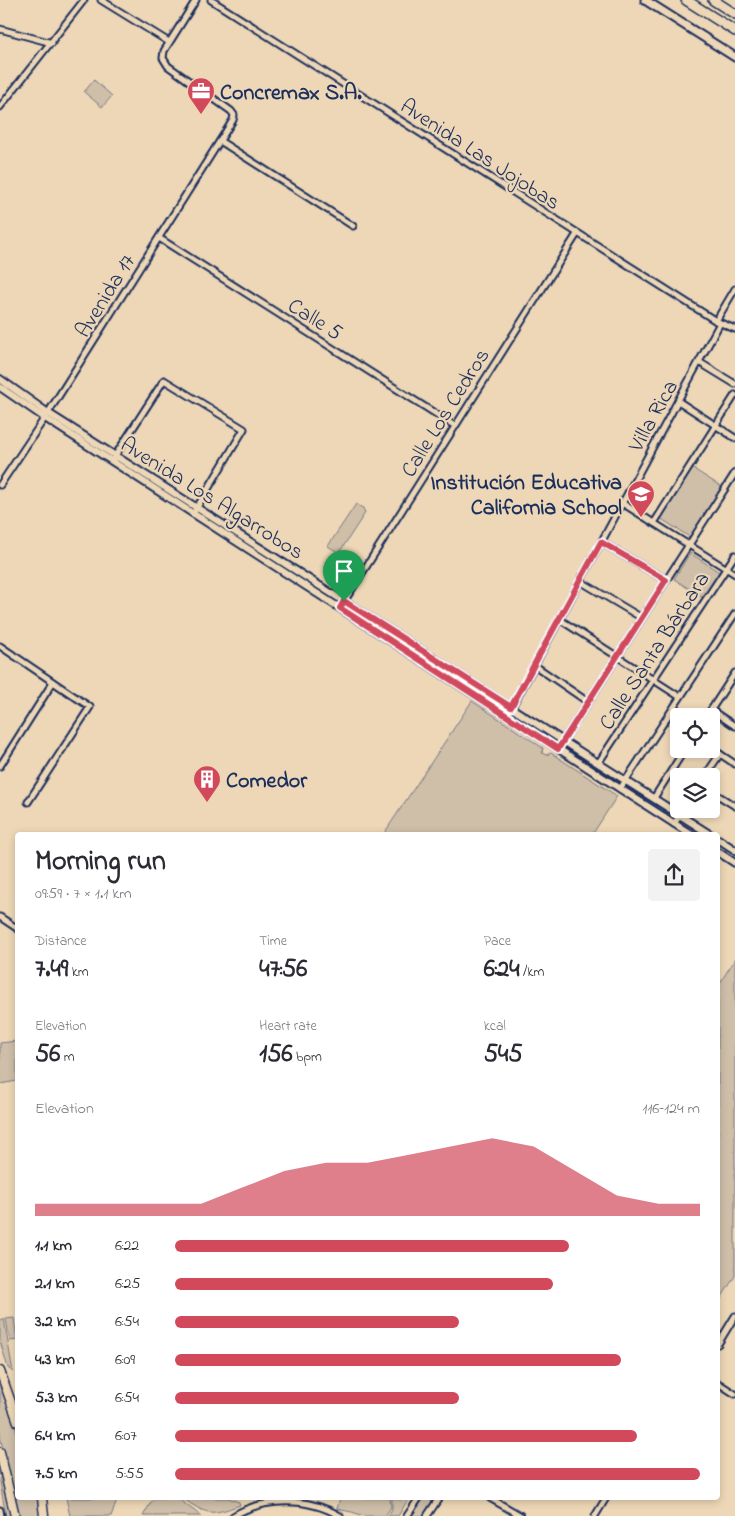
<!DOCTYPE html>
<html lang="en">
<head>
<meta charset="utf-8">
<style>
  :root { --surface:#fff; --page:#f2f2f3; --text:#2b2b33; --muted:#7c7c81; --accent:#d1495b }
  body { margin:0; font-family:"Indie Flower",sans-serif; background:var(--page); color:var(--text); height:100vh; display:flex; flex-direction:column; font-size:19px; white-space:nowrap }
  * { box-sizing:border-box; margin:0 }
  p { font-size:16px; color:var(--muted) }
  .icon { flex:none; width:28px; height:28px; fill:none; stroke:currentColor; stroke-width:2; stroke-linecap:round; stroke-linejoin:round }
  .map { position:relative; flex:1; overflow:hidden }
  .side { position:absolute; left:15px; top:832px; width:705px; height:668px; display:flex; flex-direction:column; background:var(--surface); border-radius:5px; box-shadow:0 2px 8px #0003 }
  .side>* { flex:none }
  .tools { position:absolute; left:670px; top:708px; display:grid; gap:10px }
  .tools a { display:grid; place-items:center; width:50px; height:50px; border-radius:5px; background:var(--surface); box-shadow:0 2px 8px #0003; font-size:25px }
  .pin { position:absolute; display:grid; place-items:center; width:42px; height:42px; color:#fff; margin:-51px -21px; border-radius:50% 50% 50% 0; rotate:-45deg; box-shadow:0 0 5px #0007 }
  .pin .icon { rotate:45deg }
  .round { display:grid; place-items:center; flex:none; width:52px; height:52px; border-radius:5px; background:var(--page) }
  .summary { display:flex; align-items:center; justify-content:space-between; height:85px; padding:0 20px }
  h1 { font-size:28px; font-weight:700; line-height:38px }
  .figures { display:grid; grid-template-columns:repeat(3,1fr); gap:8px; height:85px; padding:5px 20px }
  .figures div { display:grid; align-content:center }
  .figures b { font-size:25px; font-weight:700 }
  .figures small { font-size:14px; font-weight:400 }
  .figures p { font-size:14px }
  .chart { height:140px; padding:10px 20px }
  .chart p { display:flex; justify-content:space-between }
  .chart svg { width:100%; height:90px; margin-top:5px; fill:var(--accent); opacity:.7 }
  ul { padding:0 20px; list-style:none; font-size:16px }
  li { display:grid; grid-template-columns:80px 60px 1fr; align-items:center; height:38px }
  li i { height:12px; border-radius:6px; background:var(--accent) }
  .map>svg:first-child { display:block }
  .green { fill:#cfbfa9; stroke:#757784 }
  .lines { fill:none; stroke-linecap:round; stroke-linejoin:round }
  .minor-casing { stroke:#1b2f5e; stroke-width:9 }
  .tertiary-casing { stroke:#1b2f5e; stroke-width:10 }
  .secondary-casing { stroke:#1b2f5e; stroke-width:11 }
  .primary-casing { stroke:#1b2f5e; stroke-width:11 }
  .motorway-casing { stroke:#1b2f5e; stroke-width:12 }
  .minor { stroke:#edd7b6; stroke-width:5 }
  .tertiary { stroke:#edd7b6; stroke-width:6 }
  .secondary { stroke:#edd7b6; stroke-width:7 }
  .primary { stroke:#edd7b6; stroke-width:8 }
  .motorway { stroke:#edd7b6; stroke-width:9 }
  .route-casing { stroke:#fff; stroke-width:10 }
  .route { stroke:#d1495b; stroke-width:6 }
  .labels { text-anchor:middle; stroke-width:4.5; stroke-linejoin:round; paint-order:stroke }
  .poi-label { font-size:22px; font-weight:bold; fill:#1b2f5e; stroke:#edd7b6; text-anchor:start }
  .street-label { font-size:22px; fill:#1b2f5e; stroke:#edd7b6 }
</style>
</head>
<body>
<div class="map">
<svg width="735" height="1516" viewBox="0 0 735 1516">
  <rect width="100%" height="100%" fill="#edd7b6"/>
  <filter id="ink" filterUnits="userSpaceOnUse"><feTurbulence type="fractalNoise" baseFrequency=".02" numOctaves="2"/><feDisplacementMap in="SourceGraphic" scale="10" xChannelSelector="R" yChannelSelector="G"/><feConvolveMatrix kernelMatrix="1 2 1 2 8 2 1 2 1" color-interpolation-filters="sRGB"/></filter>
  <g filter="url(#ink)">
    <g class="green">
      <path d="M94 80 112 96 102 107 84 92Z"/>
      <path d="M692 468 722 487 691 538 660 518Z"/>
      <path d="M356 504 363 508 365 513 339 553 328 546Z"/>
      <path d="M690 553 719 572 703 598 674 579Z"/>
      <path d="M472 701 543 748 542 753 546 755 551 753 617 796 592 835H383Z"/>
      <path d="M735 959V1276L718 1303V986Z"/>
      <path d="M17 1041V1081L0 1084V1043Z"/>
      <path d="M14 1318 17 1340 10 1341 6 1319Z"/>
      <path d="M4 1319 13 1372 8 1368 0 1341V1320Z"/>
      <path d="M0 1380 17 1433 18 1498H38L41 1516H18L0 1436Z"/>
      <path d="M0 1460 12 1516H6L0 1483Z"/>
      <path d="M66 1498H118L111 1516H70Z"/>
      <path d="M156 1498H177L201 1516H143L151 1502Z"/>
      <path d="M182 1498H228L239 1502 240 1505C209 1516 208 1515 182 1498Z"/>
      <path d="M340 1498H390L391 1507 385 1516H364L352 1512 337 1509Z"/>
      <path d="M392 1498 401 1500 403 1498H409L398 1516H388L392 1509Z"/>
      <path d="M424 1498H434L423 1516H412Z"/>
    </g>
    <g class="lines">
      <g class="minor-casing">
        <g id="minor">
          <path d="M101 0 169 42"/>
          <path d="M211 0 716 321 735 329"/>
          <path d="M0 29 52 43"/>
          <path d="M0 107 84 0"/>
          <path d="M220 141 353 226"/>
          <path d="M159 238 455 426"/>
          <path d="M716 321 735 289"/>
          <path d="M699 362 735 384"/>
          <path d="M678 401 735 438"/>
          <path d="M113 459 164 380 244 429 193 514"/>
          <path d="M0 485 48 413 233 120 234 115 231 111 168 66 163 58 164 51 196 0"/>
          <path d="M622 503 735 574"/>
          <path d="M654 523 735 395"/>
          <path d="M601 542 666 580"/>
          <path d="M580 581 642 618"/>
          <path d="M340 608 577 234"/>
          <path d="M559 619 680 697"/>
          <path d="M0 646 90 707 28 802"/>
          <path d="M534 665 588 702"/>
          <path d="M711 710 735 726"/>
          <path d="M507 716 720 323"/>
          <path d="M707 716 735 673"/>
          <path d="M711 748 735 764"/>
          <path d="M558 749 735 473"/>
          <path d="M599 762 735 555"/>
          <path d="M0 766 53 682"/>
          <path d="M705 776 720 754"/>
          <path d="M620 789 735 614"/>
          <path d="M711 791 735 806"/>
          <path d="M654 798 685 749"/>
          <path d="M674 824 684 809"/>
          <path d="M0 917 18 929"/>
          <path d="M718 1344 735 1316"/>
          <path d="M718 1383 735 1394"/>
          <path d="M490 1498 521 1516"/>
          <path d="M0 1510 1 1516"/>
          <path d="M233 1516C265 1497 308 1497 340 1516"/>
          <path d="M407 1516 419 1498"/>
          <path d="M427 1516 439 1498"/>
          <path d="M595 1516 606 1498"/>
        </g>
      </g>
      <g class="tertiary-casing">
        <g id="tertiary">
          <path d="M0 379 48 413 711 835"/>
          <path d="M0 387 45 418 692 835"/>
          <path d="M718 839 735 850"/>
          <path d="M718 852 735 863"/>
        </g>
      </g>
      <g class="secondary-casing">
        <path id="secondary" d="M645 0 735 57"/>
      </g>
      <g class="primary-casing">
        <g id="primary">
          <path d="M0 1371 18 1422"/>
          <path d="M0 1452 15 1516"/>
          <path d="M42 1498 44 1516"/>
        </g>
      </g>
      <g class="motorway-casing">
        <g id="motorway">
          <path d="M686 0 735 31"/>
          <path d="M713 0 735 14"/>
        </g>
      </g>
      <use href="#minor" class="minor"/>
      <use href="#tertiary" class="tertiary"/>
      <use href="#secondary" class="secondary"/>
      <use href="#primary" class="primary"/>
      <use href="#motorway" class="motorway"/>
    </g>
  </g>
  <g class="lines" filter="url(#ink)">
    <g class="route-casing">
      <path id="route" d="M601 542 666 580 558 749 340 608 344 601 511 707Z"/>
    </g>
    <use href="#route" class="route"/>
  </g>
  <defs>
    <g id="office-pin" transform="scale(1.4375)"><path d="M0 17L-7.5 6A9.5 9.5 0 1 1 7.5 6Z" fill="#d1495b" stroke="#edd7b6"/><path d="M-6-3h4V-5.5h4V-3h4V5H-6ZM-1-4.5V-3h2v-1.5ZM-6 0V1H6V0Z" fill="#fff"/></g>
    <g id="school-pin" transform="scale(1.4375)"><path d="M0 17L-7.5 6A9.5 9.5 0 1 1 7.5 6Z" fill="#d1495b" stroke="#edd7b6"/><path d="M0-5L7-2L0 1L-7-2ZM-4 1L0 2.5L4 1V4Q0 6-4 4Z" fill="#fff"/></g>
    <g id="building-pin" transform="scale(1.4375)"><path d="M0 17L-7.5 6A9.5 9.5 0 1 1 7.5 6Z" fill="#d1495b" stroke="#edd7b6"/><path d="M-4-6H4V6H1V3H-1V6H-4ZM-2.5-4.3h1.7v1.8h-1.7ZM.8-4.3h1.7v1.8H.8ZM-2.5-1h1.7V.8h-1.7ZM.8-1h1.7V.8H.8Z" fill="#fff"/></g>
  </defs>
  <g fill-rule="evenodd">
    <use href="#office-pin" x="201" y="91"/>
    <use href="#school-pin" x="641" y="494"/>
    <use href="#building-pin" x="207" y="779"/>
  </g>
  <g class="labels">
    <g class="poi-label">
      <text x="220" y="99">Concremax S.A.</text>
      <text x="622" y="489" text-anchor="end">Institución Educativa<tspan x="622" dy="25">California School</tspan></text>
      <text x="226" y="787">Comedor</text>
    </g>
    <g class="street-label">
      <text transform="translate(481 153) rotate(33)" y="8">Avenida Las Jojobas</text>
      <text transform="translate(104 295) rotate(-58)" y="8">Avenida 17</text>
      <text transform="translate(316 318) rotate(32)" y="8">Calle 5</text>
      <text transform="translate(444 412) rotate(-58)" y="8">Calle Los Cedros</text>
      <text transform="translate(652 415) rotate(-61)" y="8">Villa Rica</text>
      <text transform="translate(213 497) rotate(32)" y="8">Avenida Los Algarrobos</text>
      <text transform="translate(653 650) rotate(-57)" y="8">Calle Santa Bárbara</text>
    </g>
  </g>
</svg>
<div class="tools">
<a><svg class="icon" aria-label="locate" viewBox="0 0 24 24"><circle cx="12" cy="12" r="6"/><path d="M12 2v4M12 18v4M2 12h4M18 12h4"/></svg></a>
<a><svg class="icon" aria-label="layers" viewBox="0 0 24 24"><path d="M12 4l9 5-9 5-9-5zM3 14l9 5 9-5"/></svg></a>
</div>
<div class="pin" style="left:344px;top:601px;background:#1e9e55"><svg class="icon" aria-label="arrive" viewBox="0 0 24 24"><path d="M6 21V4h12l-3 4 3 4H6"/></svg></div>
<section class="side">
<div class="summary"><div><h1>Morning run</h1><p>09:59 · 7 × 1.1 km</p></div><a class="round"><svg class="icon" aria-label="share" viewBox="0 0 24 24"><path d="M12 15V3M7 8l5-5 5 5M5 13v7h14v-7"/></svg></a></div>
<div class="figures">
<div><p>Distance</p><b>7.49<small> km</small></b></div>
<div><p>Time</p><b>47:56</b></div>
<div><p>Pace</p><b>6:24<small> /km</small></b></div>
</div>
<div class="figures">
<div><p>Elevation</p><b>56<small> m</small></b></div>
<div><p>Heart rate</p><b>156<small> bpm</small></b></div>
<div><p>kcal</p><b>545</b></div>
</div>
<div class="chart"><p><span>Elevation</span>116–124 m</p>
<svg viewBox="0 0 160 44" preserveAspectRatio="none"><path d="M0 44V38L10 38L20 38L30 38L40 38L50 30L60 22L70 18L80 18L90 14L100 10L110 6L120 10L130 22L140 34L150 38L160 38V44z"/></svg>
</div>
<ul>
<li><b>1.1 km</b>6:22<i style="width:75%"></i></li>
<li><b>2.1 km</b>6:25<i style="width:72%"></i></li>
<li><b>3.2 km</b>6:54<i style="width:54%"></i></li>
<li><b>4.3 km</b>6:09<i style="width:85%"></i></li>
<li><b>5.3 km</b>6:54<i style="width:54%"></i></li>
<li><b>6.4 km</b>6:07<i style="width:88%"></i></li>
<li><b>7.5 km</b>5:55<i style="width:100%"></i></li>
</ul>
</section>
</div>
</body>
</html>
